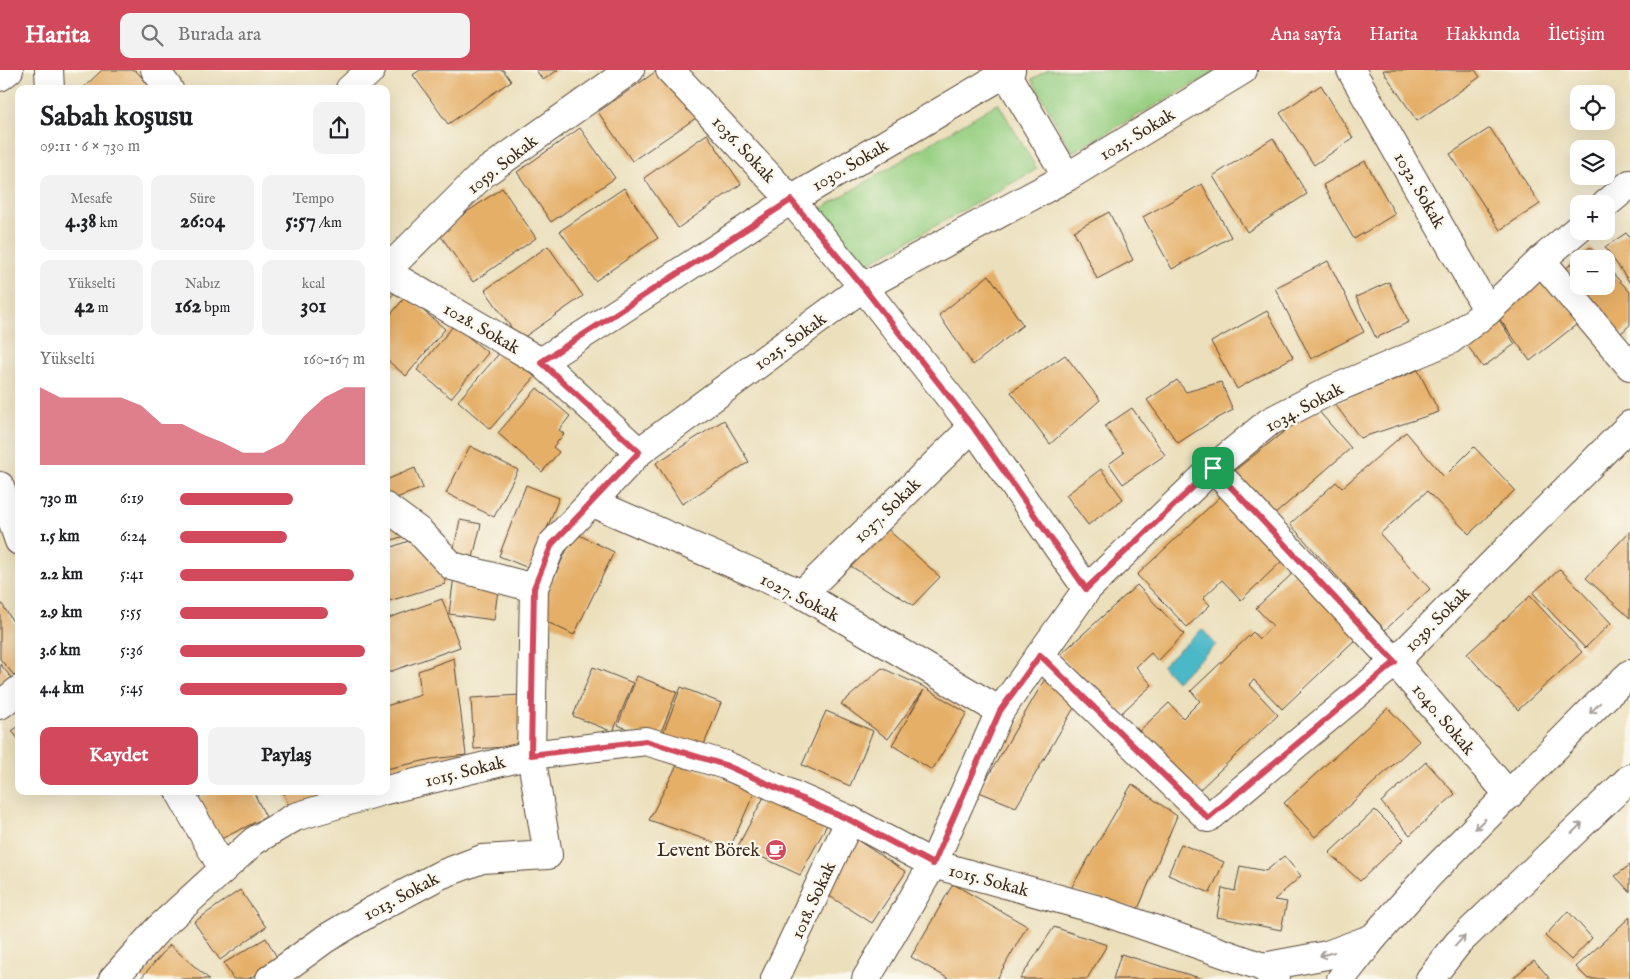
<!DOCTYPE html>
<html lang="tr">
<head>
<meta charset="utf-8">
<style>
  :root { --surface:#fff; --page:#f2f2f2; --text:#202124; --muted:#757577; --accent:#d1495b }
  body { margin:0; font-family:"IM FELL English",serif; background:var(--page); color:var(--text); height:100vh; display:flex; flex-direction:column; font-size:19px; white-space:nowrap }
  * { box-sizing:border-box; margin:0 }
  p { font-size:16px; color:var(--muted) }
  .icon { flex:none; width:28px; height:28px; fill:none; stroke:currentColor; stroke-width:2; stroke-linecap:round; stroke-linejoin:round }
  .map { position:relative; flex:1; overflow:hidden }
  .details { position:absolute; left:15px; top:15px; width:375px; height:710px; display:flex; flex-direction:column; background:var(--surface); border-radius:10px; box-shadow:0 5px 20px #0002 }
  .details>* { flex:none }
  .fabs { position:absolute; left:1570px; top:15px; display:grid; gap:10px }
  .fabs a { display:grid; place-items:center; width:45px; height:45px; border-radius:10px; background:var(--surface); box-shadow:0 5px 20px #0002; font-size:25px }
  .pin { position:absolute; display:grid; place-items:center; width:42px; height:42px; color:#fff; margin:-21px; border-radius:10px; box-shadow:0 2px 8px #0006 }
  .round { display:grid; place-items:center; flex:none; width:52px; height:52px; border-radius:10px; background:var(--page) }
  .headline { display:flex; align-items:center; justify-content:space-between; height:85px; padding:0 25px }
  h1 { font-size:28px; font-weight:800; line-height:38px }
  .figures { display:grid; grid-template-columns:repeat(3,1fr); gap:8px; height:85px; padding:5px 25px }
  .figures div { display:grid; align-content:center; border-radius:10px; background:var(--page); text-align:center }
  .figures b { font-size:21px; font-weight:800 }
  .figures small { font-size:14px; font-weight:400 }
  .figures p { font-size:14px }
  .chart { height:140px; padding:10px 25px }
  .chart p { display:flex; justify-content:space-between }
  .chart svg { width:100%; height:90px; margin-top:5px; fill:var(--accent); opacity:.7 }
  .cta { display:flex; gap:10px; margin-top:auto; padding:10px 25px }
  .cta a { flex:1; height:58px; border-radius:10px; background:var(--accent); color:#fff; font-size:20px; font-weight:800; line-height:58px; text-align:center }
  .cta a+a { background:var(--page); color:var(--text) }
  ul { padding:0 25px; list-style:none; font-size:16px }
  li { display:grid; grid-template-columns:80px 60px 1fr; align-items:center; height:38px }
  li i { height:12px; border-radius:6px; background:var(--accent) }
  header { display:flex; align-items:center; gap:30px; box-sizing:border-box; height:70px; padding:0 25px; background:var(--accent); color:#fff }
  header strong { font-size:24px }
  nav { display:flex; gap:28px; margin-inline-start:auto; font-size:18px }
  .search { width:350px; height:45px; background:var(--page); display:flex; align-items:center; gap:12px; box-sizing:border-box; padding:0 18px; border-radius:10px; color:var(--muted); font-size:19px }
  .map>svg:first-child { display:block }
  .green { fill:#97cf82; stroke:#697c50 }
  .water { fill:#4cb8c7; stroke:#447172 }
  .building { fill:#e5af68 }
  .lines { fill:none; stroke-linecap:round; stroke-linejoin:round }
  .minor-casing { stroke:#554536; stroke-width:30 }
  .major-casing { stroke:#554536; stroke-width:30 }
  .minor { stroke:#fff; stroke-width:28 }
  .major { stroke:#fff; stroke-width:28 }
  .oneway { stroke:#a79f9a }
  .route-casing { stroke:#fff; stroke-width:10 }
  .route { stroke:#d1495b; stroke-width:6 }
  .labels { text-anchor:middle; stroke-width:4.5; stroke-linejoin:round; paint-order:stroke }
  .street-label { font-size:18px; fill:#3b2a1e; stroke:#fbf7ec }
  .poi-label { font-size:18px; fill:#3b2a1e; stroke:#fbf7ec; text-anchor:end }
</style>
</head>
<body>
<header>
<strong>Harita</strong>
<div class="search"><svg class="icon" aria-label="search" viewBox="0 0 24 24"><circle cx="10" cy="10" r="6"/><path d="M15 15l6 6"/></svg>Burada ara</div>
<nav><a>Ana sayfa</a><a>Harita</a><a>Hakkında</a><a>İletişim</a></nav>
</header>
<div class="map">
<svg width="1630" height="909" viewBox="0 0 1630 909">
  <rect width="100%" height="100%" fill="#fbf7ec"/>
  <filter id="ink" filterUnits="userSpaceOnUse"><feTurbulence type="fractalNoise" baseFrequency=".02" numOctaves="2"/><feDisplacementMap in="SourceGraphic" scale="10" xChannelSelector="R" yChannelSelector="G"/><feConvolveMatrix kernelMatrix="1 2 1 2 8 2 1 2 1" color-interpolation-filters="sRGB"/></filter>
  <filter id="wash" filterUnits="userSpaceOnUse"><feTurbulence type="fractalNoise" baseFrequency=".0096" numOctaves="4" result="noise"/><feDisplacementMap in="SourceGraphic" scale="20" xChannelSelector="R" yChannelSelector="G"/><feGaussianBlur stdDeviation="1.12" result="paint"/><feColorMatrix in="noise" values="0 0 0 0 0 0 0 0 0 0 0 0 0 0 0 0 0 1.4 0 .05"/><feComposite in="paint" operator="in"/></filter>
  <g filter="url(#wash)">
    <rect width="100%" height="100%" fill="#ebdfbc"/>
    <g class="green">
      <path d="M1048 0H1219L1072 82 1032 9Z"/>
      <path d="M998 33 1037 99 865 195 817 141Z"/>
    </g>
    <path class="water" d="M1202 559 1216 575 1176 611 1162 596Z"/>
    <g id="blocks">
      <g class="building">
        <path d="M102 0H135L153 19H82Z"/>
        <path d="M420 0H503L511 11 448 54 413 5Z"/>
        <path d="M536 0H558L543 10Z"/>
        <path d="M658 0 696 48 632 91 598 42Z"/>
        <path d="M1384 0H1475L1480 7 1417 51 1383 1Z"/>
        <path d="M1321 15 1353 68 1314 95 1280 43Z"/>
        <path d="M580 58 615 108 551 152 517 102Z"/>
        <path d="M1490 58 1540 134 1500 160 1450 84Z"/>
        <path d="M707 64 741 114 678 158 644 108Z"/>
        <path d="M1273 68 1307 124 1247 162 1213 106Z"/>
        <path d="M1365 91 1395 144 1354 169 1323 115Z"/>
        <path d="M1202 114 1231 167 1172 199 1143 147Z"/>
        <path d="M502 118 536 168 473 212 438 162Z"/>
        <path d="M624 118 658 168 595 211 560 161Z"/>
        <path d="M1109 142 1133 190 1097 209 1074 161Z"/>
        <path d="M1626 163 1630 168V213L1605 177Z"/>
        <path d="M548 176 583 226 520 270 485 220Z"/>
        <path d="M1590 177 1600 189H1579V216H1606V196L1630 222V255L1619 265 1563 201Z"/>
        <path d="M1328 191 1364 262 1311 289 1275 218Z"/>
        <path d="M1539 204 1581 251 1530 291 1496 244Z"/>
        <path d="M989 205 1023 255 973 295 939 245Z"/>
        <path d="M1389 212 1409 252 1376 268 1356 227Z"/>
        <path d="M386 215 395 222 386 233Z"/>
        <path d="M406 226 445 259 406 306 386 289V250Z"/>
        <path d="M1267 241 1293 287 1237 319 1211 272Z"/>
        <path d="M1497 247 1515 274 1483 297 1464 271Z"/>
        <path d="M454 255 488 283 451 328 417 300Z"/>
        <path d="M503 279 535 307 490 359 458 331Z"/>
        <path d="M1065 285 1100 330 1050 374 1011 322Z"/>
        <path d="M1418 300 1439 342 1360 368 1335 334Z"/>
        <path d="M1177 310 1186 322 1221 312 1233 340 1209 353 1178 373 1147 330Z"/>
        <path d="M537 318 570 346 559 360 564 364 553 377 559 382 542 402 498 363Z"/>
        <path d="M1315 337 1351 378 1274 445 1234 401Z"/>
        <path d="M1132 338 1165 385 1123 414 1109 394 1124 383 1105 356Z"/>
        <path d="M724 350 749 392 682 434 656 393Z"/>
        <path d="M1406 362 1444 407 1474 377 1515 420 1469 464 1427 421 1380 464 1430 519 1385 560 1290 454 1336 412 1342 418Z"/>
        <path d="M470 376 518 400 494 447 446 423Z"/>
        <path d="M415 398 423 418 391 430 386 418V410Z"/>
        <path d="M1101 399 1123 429 1088 455 1066 425Z"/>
        <path d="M526 415 559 428 531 499 499 486Z"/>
        <path d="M1222 425 1283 490 1241 530 1222 510 1203 528 1210 535 1187 557 1137 505Z"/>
        <path d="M386 446 407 465 386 472Z"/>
        <path d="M460 450 481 454 472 492 452 487Z"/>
        <path d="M884 456 940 507 913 535 849 495Z"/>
        <path d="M1630 461V548L1586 508Z"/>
        <path d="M575 463 614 482 574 565 535 546Z"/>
        <path d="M417 468 444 492 445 514 386 532V479Z"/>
        <path d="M1297 499 1360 565 1282 639 1254 610 1249 614 1278 645 1195 724 1137 663 1169 633 1183 648 1200 631 1191 621 1253 562 1259 569 1273 556 1256 538Z"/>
        <path d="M1560 499 1611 553 1585 578 1533 523Z"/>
        <path d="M454 506 499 512 494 550 449 544Z"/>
        <path d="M1137 515 1184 564 1158 591 1151 583 1136 597 1152 615 1117 647 1060 585Z"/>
        <path d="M1530 526 1582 582 1518 640 1467 584Z"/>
        <path d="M442 529 460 577 386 603V549Z"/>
        <path d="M0 531 19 561V611L0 589Z"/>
        <path d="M454 588 466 685 432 689 386 699V636L421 625 418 601Z"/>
        <path d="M0 594 15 612 0 624Z"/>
        <path d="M593 597 633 613 613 662 573 646Z"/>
        <path d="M882 598 926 618 967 643 932 700 892 675 924 620 888 669 841 634Z"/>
        <path d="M637 606 677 622 657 672 618 655Z"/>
        <path d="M1046 607 1078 631 1016 737 979 722Z"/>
        <path d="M681 617 721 633 701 682 662 666Z"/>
        <path d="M521 625 524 676 474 679 471 628Z"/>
        <path d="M1388 638 1419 671 1315 767 1284 733Z"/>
        <path d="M826 641 873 661 850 716 802 695Z"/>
        <path d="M19 656V670L12 661Z"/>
        <path d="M1426 692 1455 724 1410 765 1381 732Z"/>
        <path d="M678 693 755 721 730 778 649 750Z"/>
        <path d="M1132 714 1177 746 1138 839 1070 820Z"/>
        <path d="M211 721H253L266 747 217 771 196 729Z"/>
        <path d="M283 721H333L290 739Z"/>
        <path d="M767 721 829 751 800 805 738 776Z"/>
        <path d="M1375 740 1404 769 1360 811 1329 783Z"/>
        <path d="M854 768 906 802 872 853 820 820Z"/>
        <path d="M1181 774 1224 792 1210 823 1168 805Z"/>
        <path d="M1284 786 1301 806 1274 830 1287 832 1281 860 1217 847 1222 818 1235 821 1240 796 1266 801Z"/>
        <path d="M1630 795V822L1615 806Z"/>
        <path d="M953 814 1027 856 997 909H949L911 887Z"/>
        <path d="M240 820 266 857 220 890 194 852Z"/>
        <path d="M1568 841 1592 868 1571 890 1545 866Z"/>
        <path d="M1630 847V909H1588L1576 897Z"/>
        <path d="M1054 857 1107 875 1087 909H1020Z"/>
        <path d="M266 868 279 891 248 909H233L224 893Z"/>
        <path d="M170 875 209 909H140Z"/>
        <path d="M1121 884 1203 909H1113Z"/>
        <path d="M1534 890 1550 909H1512Z"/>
      </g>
    </g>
  </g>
  <g filter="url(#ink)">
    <use href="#blocks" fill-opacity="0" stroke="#554536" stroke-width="1"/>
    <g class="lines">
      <g class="minor-casing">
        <g id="minor">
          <path d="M49 0 50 19"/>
          <path d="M155 0 169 19"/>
          <path d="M670 0 791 130 863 217 973 357 1087 519"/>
          <path d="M1004 0 1067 107"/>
          <path d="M1351 0 1488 241"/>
          <path d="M0 7 9 0"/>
          <path d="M350 19 371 0"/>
          <path d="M1606 134 1630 114"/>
          <path d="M1541 190 1630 296"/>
          <path d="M386 201 483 104 630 0"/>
          <path d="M386 202 541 292 639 382"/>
          <path d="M541 292 791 130 1011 0"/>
          <path d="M1213 398 1395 592 1509 725"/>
          <path d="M0 416 19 471"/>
          <path d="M591 432 802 524 1000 641"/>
          <path d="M386 437 420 462 452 496 534 518"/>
          <path d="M802 524 973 357"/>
          <path d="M1040 585 1208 748 1395 592 1630 355"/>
          <path d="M0 635 19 620"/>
          <path d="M386 720 531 685 646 671 725 695 850 750 933 794 1099 840 1263 897 1276 909"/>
          <path d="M179 721 223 799"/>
          <path d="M1263 897 1327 885 1373 868"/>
          <path d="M113 909 158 859 254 771 295 747 382 721"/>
          <path d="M270 909 325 869 372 841 440 805 482 789 548 785 531 685 534 518 552 474 639 382 863 217 1067 107 1243 0"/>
          <path d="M775 909 850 750"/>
          <path d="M866 909 933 794 1000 641 1087 519 1213 398 1269 352 1329 321 1450 270 1488 241 1541 190 1579 158"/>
        </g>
      </g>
      <g class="major-casing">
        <g id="major">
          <path d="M1341 909 1373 868 1429 805 1604 628 1630 604"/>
          <path d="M1430 909 1458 873 1630 708"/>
        </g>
      </g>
      <use href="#minor" class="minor"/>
      <use href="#major" class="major"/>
    </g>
    <defs><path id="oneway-shaft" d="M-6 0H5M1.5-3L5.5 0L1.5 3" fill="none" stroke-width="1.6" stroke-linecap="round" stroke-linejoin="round" transform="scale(1.25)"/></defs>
    <g class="oneway">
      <use href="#oneway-shaft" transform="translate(1595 638) rotate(134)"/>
      <use href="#oneway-shaft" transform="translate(1480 754) rotate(135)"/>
      <use href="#oneway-shaft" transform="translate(1577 758) rotate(-44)"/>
      <use href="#oneway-shaft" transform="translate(1460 871) rotate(-47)"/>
      <use href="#oneway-shaft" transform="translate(1327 884) rotate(164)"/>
    </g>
  </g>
  <g class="lines" filter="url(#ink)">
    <g class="route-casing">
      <path id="route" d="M791 130 863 217 973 357 1086 519 1213 398 1395 592 1208 748 1040 585 1000 641 933 794 850 750 725 695 646 671 531 685 534 518 552 474 639 382 541 292Z"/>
    </g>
    <use href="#route" class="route"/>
  </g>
  <defs>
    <g id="cafe-disc" transform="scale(1.125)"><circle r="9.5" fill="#d1495b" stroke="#fbf7ec"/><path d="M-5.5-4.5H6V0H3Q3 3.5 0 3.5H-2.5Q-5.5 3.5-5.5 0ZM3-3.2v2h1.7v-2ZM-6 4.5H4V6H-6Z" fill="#fff"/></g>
  </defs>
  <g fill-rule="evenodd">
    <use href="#cafe-disc" x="776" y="780"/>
  </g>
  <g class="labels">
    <g class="street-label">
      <text transform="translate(1137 64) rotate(-31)" y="6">1025. Sokak</text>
      <text transform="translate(744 79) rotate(47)" y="6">1036. Sokak</text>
      <text transform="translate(502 94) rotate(-38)" y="6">1059. Sokak</text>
      <text transform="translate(850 95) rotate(-30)" y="6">1030. Sokak</text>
      <text transform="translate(1420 120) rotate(60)" y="6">1032. Sokak</text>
      <text transform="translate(482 258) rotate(30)" y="6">1028. Sokak</text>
      <text transform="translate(790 271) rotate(-36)" y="6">1025. Sokak</text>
      <text transform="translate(1304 337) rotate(-28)" y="6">1034. Sokak</text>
      <text transform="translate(887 440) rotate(-44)" y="6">1037. Sokak</text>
      <text transform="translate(800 527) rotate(27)" y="6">1027. Sokak</text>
      <text transform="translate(1437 549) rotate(-45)" y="6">1039. Sokak</text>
      <text transform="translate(1444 649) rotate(50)" y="6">1040. Sokak</text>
      <text transform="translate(465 701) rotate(-14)" y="6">1015. Sokak</text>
      <text transform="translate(989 810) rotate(15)" y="6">1015. Sokak</text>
      <text transform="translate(401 826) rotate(-28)" y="6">1013. Sokak</text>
      <text transform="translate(813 830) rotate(-65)" y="6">1018. Sokak</text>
    </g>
    <g class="poi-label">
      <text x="760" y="786">Levent Börek</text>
    </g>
  </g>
</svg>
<div class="fabs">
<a><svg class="icon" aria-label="locate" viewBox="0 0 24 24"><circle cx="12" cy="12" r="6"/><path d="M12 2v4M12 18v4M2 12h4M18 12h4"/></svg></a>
<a><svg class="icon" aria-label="layers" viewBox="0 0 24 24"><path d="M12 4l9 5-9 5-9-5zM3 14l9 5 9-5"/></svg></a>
<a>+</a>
<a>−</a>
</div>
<div class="pin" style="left:1213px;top:398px;background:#1e9e55"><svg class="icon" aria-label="arrive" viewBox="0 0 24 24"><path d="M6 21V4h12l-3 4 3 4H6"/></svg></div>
<section class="details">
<div class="headline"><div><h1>Sabah koşusu</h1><p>09:11 · 6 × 730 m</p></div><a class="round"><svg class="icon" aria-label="share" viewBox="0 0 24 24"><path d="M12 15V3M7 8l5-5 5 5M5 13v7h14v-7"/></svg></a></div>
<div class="figures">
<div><p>Mesafe</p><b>4.38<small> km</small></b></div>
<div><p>Süre</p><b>26:04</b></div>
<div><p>Tempo</p><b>5:57<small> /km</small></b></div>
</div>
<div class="figures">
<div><p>Yükselti</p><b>42<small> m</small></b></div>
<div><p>Nabız</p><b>162<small> bpm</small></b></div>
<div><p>kcal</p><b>301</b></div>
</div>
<div class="chart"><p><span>Yükselti</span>160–167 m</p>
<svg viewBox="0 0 160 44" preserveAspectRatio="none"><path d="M0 44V6L10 11L20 11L30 11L40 11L50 15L60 24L70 24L80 29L90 33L100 38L110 38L120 33L130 20L140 11L150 6L160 6V44z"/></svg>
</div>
<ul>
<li><b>730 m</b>6:19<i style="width:61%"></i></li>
<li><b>1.5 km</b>6:24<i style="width:58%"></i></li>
<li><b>2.2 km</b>5:41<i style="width:94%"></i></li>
<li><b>2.9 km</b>5:55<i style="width:80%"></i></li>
<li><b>3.6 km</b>5:36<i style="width:100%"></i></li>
<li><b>4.4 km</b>5:45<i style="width:90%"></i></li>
</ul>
<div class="cta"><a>Kaydet</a><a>Paylaş</a></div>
</section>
</div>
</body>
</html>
